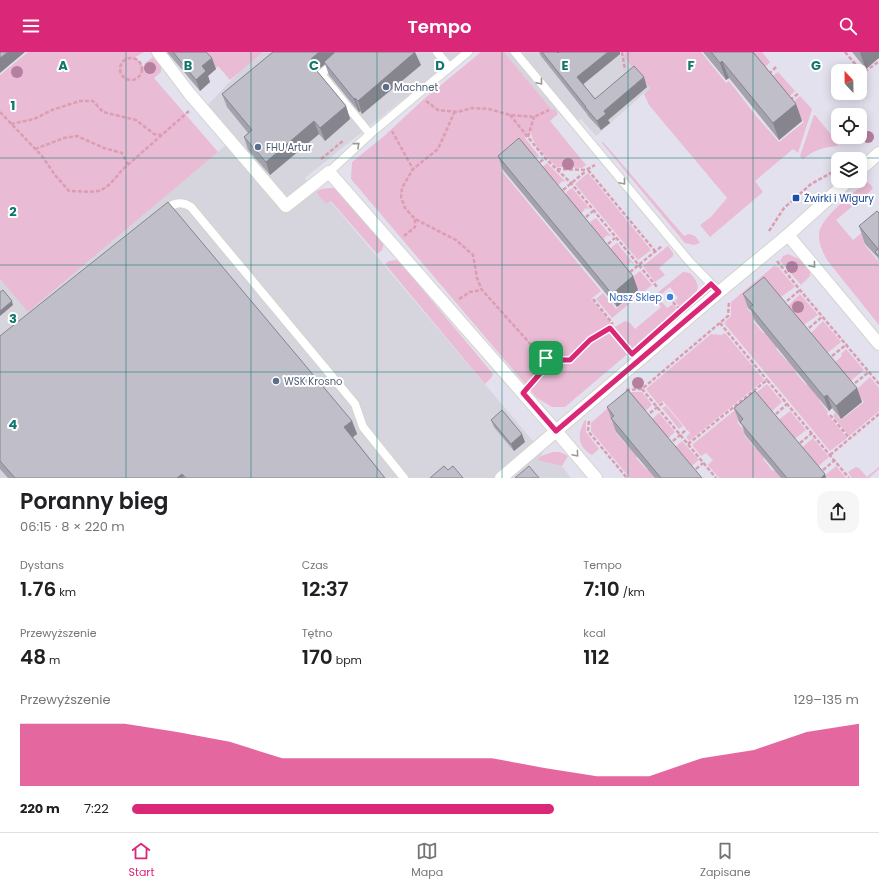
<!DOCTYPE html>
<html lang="pl">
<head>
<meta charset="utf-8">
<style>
  :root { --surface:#fff; --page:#f6f6f6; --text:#202124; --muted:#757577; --line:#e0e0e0; --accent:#db2777 }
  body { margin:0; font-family:Poppins,sans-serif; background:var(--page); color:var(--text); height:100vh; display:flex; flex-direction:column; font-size:15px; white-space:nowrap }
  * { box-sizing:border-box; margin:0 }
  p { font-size:13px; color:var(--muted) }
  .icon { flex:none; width:22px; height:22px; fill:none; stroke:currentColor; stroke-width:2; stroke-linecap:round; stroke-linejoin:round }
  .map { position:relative; height:426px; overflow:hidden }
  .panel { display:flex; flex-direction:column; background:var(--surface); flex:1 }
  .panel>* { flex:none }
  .needle { width:26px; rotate:338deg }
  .buttons { position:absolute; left:831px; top:12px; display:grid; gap:8px }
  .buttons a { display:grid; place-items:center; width:36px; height:36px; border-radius:8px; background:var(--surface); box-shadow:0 2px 10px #0003; font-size:20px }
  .pin { position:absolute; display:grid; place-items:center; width:34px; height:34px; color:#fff; margin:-17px; border-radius:8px; box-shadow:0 2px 6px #0006 }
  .round { display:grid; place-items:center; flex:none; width:42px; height:42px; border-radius:12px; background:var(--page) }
  .summary { display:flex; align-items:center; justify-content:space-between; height:68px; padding:0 20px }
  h1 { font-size:22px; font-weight:600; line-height:30px }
  .metrics { display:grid; grid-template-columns:repeat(3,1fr); gap:6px; height:68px; padding:4px 20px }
  .metrics div { display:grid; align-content:center }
  .metrics b { font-size:20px; font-weight:600 }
  .metrics small { font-size:11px; font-weight:400 }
  .metrics p { font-size:11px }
  .chart { height:112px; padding:8px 20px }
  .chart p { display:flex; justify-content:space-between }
  .chart svg { width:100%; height:72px; margin-top:4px; fill:var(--accent); opacity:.7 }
  ul { padding:0 20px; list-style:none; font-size:13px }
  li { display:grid; grid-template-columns:64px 48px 1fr; align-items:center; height:30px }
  li i { height:10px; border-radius:5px; background:var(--accent) }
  header { display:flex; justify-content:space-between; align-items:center; height:52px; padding:0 20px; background:var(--accent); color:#fff; font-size:18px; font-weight:600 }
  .tab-bar { display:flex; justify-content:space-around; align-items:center; height:56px; border-top:1px solid var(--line); background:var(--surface); font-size:11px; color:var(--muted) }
  .tab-bar a { display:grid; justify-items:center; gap:2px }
  .tab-bar .selected { color:var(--accent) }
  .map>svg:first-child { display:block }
  .industrial { fill:#d6d4dd }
  .green { fill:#e9bbd4 }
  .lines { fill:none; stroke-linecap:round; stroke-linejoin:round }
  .lane-casing { stroke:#d4d5cd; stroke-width:10 }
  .street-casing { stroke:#d4d5cd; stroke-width:14 }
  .path { stroke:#dc9db0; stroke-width:2.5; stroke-dasharray:4 2; stroke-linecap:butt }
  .lane { stroke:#fff; stroke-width:8 }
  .street { stroke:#fff; stroke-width:12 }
  .tree { fill:#b57f9f }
  .wall { fill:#a4a3ad }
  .shaded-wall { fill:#86858d }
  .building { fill:#bfbec9; stroke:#86858d }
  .oneway { stroke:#9a9a94 }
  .route-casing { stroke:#fff; stroke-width:8 }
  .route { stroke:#db2777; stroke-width:5 }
  .grid { fill:none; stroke:#0f766e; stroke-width:1; stroke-opacity:0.55 }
  .service-dot { fill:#5c6f8a; stroke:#fff; stroke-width:1.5 }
  .transit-dot { fill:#1a4fb4; stroke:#fff; stroke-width:1.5 }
  .shop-dot { fill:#3f7fe0; stroke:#fff; stroke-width:1.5 }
  .labels { text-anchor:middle; stroke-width:4; stroke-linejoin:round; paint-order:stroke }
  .service-label { font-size:10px; fill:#4e5e75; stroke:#fff; text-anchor:start }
  .transit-label { font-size:10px; fill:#164399; stroke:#fff; text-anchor:start }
  .shop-label { font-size:10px; fill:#366cbe; stroke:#fff; text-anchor:end }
  .grid-label { font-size:13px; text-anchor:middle; font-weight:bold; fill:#0f766e; stroke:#fff; stroke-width:4; stroke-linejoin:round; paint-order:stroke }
</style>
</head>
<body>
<header><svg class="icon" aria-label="menu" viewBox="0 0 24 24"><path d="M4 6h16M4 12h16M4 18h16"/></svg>Tempo<svg class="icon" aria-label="search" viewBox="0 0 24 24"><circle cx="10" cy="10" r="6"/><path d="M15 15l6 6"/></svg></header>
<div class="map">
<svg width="879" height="426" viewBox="0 0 879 426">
  <rect width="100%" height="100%" fill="#e4e1ee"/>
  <g class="industrial">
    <path d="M263 0H462L305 126 326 152 330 149 543 401 537 408 562 414 571 426H0V227L28 260 218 100 234 86 207 54 241 18Z"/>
    <path d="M504 0H620L650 36 596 84 581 67 571 73 555 57 552 58Z"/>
  </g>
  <g class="green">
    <path d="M28 0H144L135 5 144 15 145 11 153 5 161 15V20L154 26 218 100 28 260 0 227V23Z"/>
    <path d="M203 0H263L230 28 218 14 216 16Z"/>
    <path d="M481 0H504L552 58 555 57 558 62 550 69 586 113 582 116 557 115C547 106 532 93 531 80L525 86 539 104 533 109 524 99 501 118 601 239 591 247 615 275 625 269 630 271 635 277 661 255 656 248V242L683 220 690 221C706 238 694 245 681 257L675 249 678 246 670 235 658 245 667 256 673 252 678 259 565 355H552L537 346 351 127 352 110 383 85 424 47Z"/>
    <path d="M624 0H701L726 31 729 29 757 65 779 90 804 70 790 52 800 44 812 57 798 101 793 97 755 129 763 140 710 185 700 173 711 165 727 146 649 53 644 42 650 36 623 4 625 2Z"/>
    <path d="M743 0H762L770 10 762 19Z"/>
    <path d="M778 20 795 39 786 48 768 27Z"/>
    <path d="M814 63H815L833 85 838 94C823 95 814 98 803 107L800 104Z"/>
    <path d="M603 90 684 184 689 182 695 184 700 191 694 193 685 191 602 91Z"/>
    <path d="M547 111 565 129 564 130 562 129 556 136 540 117Z"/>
    <path d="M588 121 651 198 638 208 575 132Z"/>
    <path d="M867 130 871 133 873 137 836 168 853 188 879 167V178L864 192 879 210V273L827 208C823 200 819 193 819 184 818 166 854 141 867 130Z"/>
    <path d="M328 136H333L337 138 384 191 382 198 377 202 331 149 326 152 316 140 321 137Z"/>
    <path d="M572 136 589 156 588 157 586 156 579 164 563 145 567 141 566 140Z"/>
    <path d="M596 166 611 184 610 185 608 183 604 186 605 188 601 191 590 173 591 172 590 170Z"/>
    <path d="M617 191 634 212H633L631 210 627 214 628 216 624 219 607 199Z"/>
    <path d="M668 194 673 201V204L659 216 665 223 655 230 643 214Z"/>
    <path d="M788 202 799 207 810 219V224L801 233 780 209 783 204Z"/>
    <path d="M398 208 493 322 491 326 485 332 385 212 389 209Z"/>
    <path d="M774 214 778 215 795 235 778 247 769 237 747 256 756 267 753 269 763 281 766 280 779 294 776 297 787 309 790 307 798 318 795 320 806 333 809 331 821 346 819 348 828 360 827 362 847 386 830 399 724 271 731 264V250Z"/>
    <path d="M640 219 652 233 612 266 596 247 603 241 616 257 639 238 630 227Z"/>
    <path d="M800 242 818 263 802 274 786 256Z"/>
    <path d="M823 269 841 290 825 303 809 283Z"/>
    <path d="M725 281 764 328 689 389 686 385 690 381 663 349 658 352 646 337 711 282 721 283Z"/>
    <path d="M846 297 864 318 848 331 833 312 842 304 841 302Z"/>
    <path d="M870 325 879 336V359L849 384 833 364 835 361 841 368 864 350 855 339Z"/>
    <path d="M767 332 782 350 770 361 760 350 737 370 746 381 744 383 755 396 757 394 766 404 763 407 773 419 776 417 783 426H719L708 413 713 408 706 401 701 404 692 393Z"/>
    <path d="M626 340H642L652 353 643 361 633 350 611 369 617 377 615 380 626 393 628 391 639 403 636 406 647 418 650 417 657 426H630L591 379V371Z"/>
    <path d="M666 354 683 374 679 377 662 356Z"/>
    <path d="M790 359 806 378 792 389 776 370Z"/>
    <path d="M659 361 675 380 666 388 650 369Z"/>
    <path d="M585 368H586V380L599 397 592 403C577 394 577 382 585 368Z"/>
    <path d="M813 386 829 405 815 417 799 398Z"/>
    <path d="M682 389 699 408 689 416 673 397Z"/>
    <path d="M553 400H560L568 404 562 414 537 408 541 404Z"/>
    <path d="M836 414 846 426H822Z"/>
    <path d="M856 415 859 416 867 425 879 415V417L869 426H852L848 420Z"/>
  </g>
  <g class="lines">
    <g class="lane-casing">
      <g id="lane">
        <path d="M347 0 321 22 370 82"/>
        <path d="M437 0 449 15"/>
        <path d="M515 0 689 209 719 240"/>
        <path d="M329 120 370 82 468 0"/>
        <path d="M164 159C172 152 180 148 191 155L355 352 363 375 404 426"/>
      </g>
    </g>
    <g class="street-casing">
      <g id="street">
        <path d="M158 0 189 41 286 154 329 120 556 379 596 426"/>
        <path d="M860 118 879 101"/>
        <path d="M788 183 879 292"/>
        <path d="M501 426 719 240 788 183 848 129"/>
      </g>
    </g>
    <g class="path">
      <path d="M622 0 625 18"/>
      <path d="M845 0 863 21 878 10"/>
      <circle cx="131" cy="17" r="11"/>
      <path d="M769 22 777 14"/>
      <path d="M860 25 867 35"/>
      <path d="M790 48 799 41"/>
      <path d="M426 49 438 58 458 60 472 56 489 57 510 63 534 65 549 58"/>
      <path d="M455 59 438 97 413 117 402 136 401 145 405 156 415 167 456 188 473 203 477 226 482 238 542 305 553 308H570L591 288 610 276 629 299"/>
      <path d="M0 60 42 104 55 123 69 139C76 139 95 141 101 138 110 134 116 125 122 118L189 59"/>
      <path d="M510 63 545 106 571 131 657 235"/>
      <path d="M11 72 34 67 52 58 80 49H93L103 60 136 68 154 82 161 83"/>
      <path d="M392 79 413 117"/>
      <path d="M528 85 534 65"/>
      <path d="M35 97 64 86 77 84 104 96 122 101 128 113"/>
      <path d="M321 107 343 89"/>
      <path d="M540 110 545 106"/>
      <path d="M557 117 586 118 595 113"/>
      <path d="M588 118 655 199"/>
      <path d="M563 138 586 119"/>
      <path d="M586 165 593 159"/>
      <path d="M769 179 784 156 811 132 838 117"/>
      <path d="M404 184 415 175V167"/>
      <path d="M608 192 615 186"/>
      <path d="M777 209 800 238 879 332"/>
      <path d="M630 220 662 194"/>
      <path d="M459 247 470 240 482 238"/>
      <path d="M593 247 613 272"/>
      <path d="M787 249 800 238"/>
      <path d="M673 250 679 257"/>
      <path d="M720 271 767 328"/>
      <path d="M809 276 822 265"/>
      <path d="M832 304 847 292"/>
      <path d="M532 331 544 317 546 306"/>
      <path d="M855 331 869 320"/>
      <path d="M642 337 716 426"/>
      <path d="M626 338 642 337 728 264 729 250"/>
      <path d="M650 361 664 350"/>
      <path d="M776 362 787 352"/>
      <path d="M830 363 850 387"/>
      <path d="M589 369 588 379 627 426"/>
      <path d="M673 389 687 377"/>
      <path d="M800 391 812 381"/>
      <path d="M688 392 767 328 849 426"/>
      <path d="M830 403 879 362"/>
      <path d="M696 417 703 411"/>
      <path d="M823 418 835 408"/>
    </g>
    <use href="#lane" class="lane"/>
    <use href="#street" class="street"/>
  </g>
  <g class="tree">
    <circle cx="150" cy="16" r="6"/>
    <circle cx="17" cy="20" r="6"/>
    <circle cx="868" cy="85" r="6"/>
    <circle cx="568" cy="112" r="6"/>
    <circle cx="792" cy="215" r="6"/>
    <circle cx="798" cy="255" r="6"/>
    <circle cx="638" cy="331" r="6"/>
  </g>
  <g class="wall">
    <path d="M167 0H206L216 17 208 24 210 30 200 39Z"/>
    <path d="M273 0 421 13 362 62 360 59 359 60 329 23 325 12 317 19 346 54 350 67 325 89 319 82 270 123 248 98 244 85 248 81 227 55 222 42Z"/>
    <path d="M539 0H557L558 1 620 2 583 32 595 47 647 35 608 68 610 71 601 78 588 64 587 62 541 4Z"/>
    <path d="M703 0H753L796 52 802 69 779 88 729 26 726 28Z"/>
    <path d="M852 0H879L866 17Z"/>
    <path d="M498 104 633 224 638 238 617 255 503 118Z"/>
    <path d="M879 161V210L878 206 865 192 859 174Z"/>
    <path d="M743 242 857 336 862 350 841 367 832 356 829 359 755 269 751 259 748 256Z"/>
    <path d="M0 284 352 369 357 382 353 385 385 426H8L0 417Z"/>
    <path d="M607 355 702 426H655L616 380Z"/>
    <path d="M734 356 825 422 826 426H781L745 383 742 373 739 370Z"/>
    <path d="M491 368 525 390 514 399 494 375Z"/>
  </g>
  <g class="shaded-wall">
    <path d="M8 0H25L0 21V6Z"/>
    <path d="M319 0H339L324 10 325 12 316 20 312 13 311 7Z"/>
    <path d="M415 0 421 13 362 62 358 49Z"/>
    <path d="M608 0H620V2L581 34 577 25Z"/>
    <path d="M861 0H879V6L866 17 860 1Z"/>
    <path d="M212 6 216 17 208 24 210 30 200 39 196 28 202 14Z"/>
    <path d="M722 9 729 26 726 28 720 11Z"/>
    <path d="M644 25 647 35 608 68 610 71 601 78 597 69 604 59Z"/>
    <path d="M355 46 360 59 359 60 354 47Z"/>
    <path d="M796 52 802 69 779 88 773 71Z"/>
    <path d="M346 54 350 67 325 89 320 76Z"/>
    <path d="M314 69 319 82 270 123 266 110Z"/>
    <path d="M633 224 638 238 617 255 612 242Z"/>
    <path d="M12 249 13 253 0 264V259Z"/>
    <path d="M857 336 862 350 841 367 836 354Z"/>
    <path d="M827 343 832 356 829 359 824 345Z"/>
    <path d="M352 369 357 382 349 388 344 375Z"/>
    <path d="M522 382 525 390 514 399 511 392Z"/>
    <path d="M182 422 184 426H177Z"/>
    <path d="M825 422 826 426H821Z"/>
  </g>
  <g class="building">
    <path d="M0 0H8L0 6Z"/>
    <path d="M173 0H206L212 6 202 14 206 19 196 28Z"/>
    <path d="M273 0H319L311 7 312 13 346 54 320 76 314 69 266 110 244 85 252 78 222 42Z"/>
    <path d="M335 0H415L358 49 355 46 354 47 324 10Z"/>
    <path d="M542 0H557L558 1 559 0H608L577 25 595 47 634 14 644 25 604 59 606 62 597 69 585 55H586Z"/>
    <path d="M711 0H753L796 52 773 71 722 9 720 11Z"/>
    <path d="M519 86 633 224 612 242 498 104Z"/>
    <path d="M168 150 352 369 344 375 385 426H186L182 422 177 426H15L0 409V284Z"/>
    <path d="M877 159 879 161V204L875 200 878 197 859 174Z"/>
    <path d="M764 225 857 336 836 354 827 343 824 345 750 255 753 253 743 242Z"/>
    <path d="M3 238 12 249 0 259V240Z"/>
    <path d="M628 338 702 426H661L611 366 614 364 607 355Z"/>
    <path d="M755 339 825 422 821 426H787L740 370 743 367 734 356Z"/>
    <path d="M502 358 522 382 511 392 491 368Z"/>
    <path d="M444 414 448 418 453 414 463 426H430Z"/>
    <path d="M529 414 539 426H515Z"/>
  </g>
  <defs><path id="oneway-chevron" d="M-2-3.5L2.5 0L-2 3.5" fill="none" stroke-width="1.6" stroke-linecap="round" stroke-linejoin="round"/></defs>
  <g class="oneway">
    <use href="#oneway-chevron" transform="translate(540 30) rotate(50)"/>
    <use href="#oneway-chevron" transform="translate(357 93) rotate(-42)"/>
    <use href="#oneway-chevron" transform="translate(623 130) rotate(50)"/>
    <use href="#oneway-chevron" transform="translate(813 213) rotate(50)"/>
    <use href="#oneway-chevron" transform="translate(576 402) rotate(50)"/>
  </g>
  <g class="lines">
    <g class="route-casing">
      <path id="route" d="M711 232 719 240 556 379 523 341 544 317 546 306 553 308H570L590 288 610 276 632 302Z"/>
    </g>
    <use href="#route" class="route"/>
  </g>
  <path class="grid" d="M126 0V426M251 0V426M377 0V426M502 0V426M628 0V426M753 0V426M0 106H879M0 213H879M0 320H879"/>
  <g class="service-dot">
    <circle cx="386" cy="35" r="4"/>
    <circle cx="258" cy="95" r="4"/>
    <circle cx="276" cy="329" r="4"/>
  </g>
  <rect class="transit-dot" x="792" y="142" width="8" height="8" rx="2"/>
  <circle class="shop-dot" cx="670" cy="245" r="4"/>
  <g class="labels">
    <g class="service-label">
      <text x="394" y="39">Machnet</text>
      <text x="266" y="99">FHU Artur</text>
      <text x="284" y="333">WSK Krosno</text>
    </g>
    <g class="transit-label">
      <text x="804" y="150">Żwirki i Wigury</text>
    </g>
    <g class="shop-label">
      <text x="662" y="249">Nasz Sklep</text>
    </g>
  </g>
  <g class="grid-label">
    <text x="63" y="18">A</text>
    <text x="188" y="18">B</text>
    <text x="314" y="18">C</text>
    <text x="440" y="18">D</text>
    <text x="565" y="18">E</text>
    <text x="691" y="18">F</text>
    <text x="816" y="18">G</text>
    <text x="13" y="58">1</text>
    <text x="13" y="164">2</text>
    <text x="13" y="271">3</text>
    <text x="13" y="377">4</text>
  </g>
</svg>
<div class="buttons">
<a><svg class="needle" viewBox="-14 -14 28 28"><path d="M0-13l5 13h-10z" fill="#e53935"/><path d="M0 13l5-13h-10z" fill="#757577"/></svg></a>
<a><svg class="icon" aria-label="locate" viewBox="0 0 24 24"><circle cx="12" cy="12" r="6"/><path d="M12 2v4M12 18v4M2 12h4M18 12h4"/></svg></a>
<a><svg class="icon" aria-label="layers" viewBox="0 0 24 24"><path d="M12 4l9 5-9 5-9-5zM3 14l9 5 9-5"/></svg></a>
</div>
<div class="pin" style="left:546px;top:306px;background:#1e9e55"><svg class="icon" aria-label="arrive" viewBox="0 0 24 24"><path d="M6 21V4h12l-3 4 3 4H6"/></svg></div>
</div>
<section class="panel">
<div class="summary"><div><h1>Poranny bieg</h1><p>06:15 · 8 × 220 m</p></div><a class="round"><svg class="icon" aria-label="share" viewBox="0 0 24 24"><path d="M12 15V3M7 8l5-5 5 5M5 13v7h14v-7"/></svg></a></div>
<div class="metrics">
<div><p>Dystans</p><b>1.76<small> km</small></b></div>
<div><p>Czas</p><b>12:37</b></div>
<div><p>Tempo</p><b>7:10<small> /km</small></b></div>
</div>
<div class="metrics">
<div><p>Przewyższenie</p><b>48<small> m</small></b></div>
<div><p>Tętno</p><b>170<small> bpm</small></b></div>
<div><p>kcal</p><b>112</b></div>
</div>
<div class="chart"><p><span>Przewyższenie</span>129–135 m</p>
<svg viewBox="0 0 160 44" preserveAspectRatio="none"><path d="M0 44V6L10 6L20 6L30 11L40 17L50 27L60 27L70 27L80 27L90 27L100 33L110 38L120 38L130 27L140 22L150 11L160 6V44z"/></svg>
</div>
<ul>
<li><b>220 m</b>7:22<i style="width:58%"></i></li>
</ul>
</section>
<nav class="tab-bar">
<a class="selected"><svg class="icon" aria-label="home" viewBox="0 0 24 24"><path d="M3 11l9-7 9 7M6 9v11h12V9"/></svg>Start</a>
<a><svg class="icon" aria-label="map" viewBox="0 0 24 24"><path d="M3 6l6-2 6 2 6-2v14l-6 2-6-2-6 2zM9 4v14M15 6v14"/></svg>Mapa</a>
<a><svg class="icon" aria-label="saved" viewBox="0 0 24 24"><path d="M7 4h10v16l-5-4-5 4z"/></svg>Zapisane</a>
</nav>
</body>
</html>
